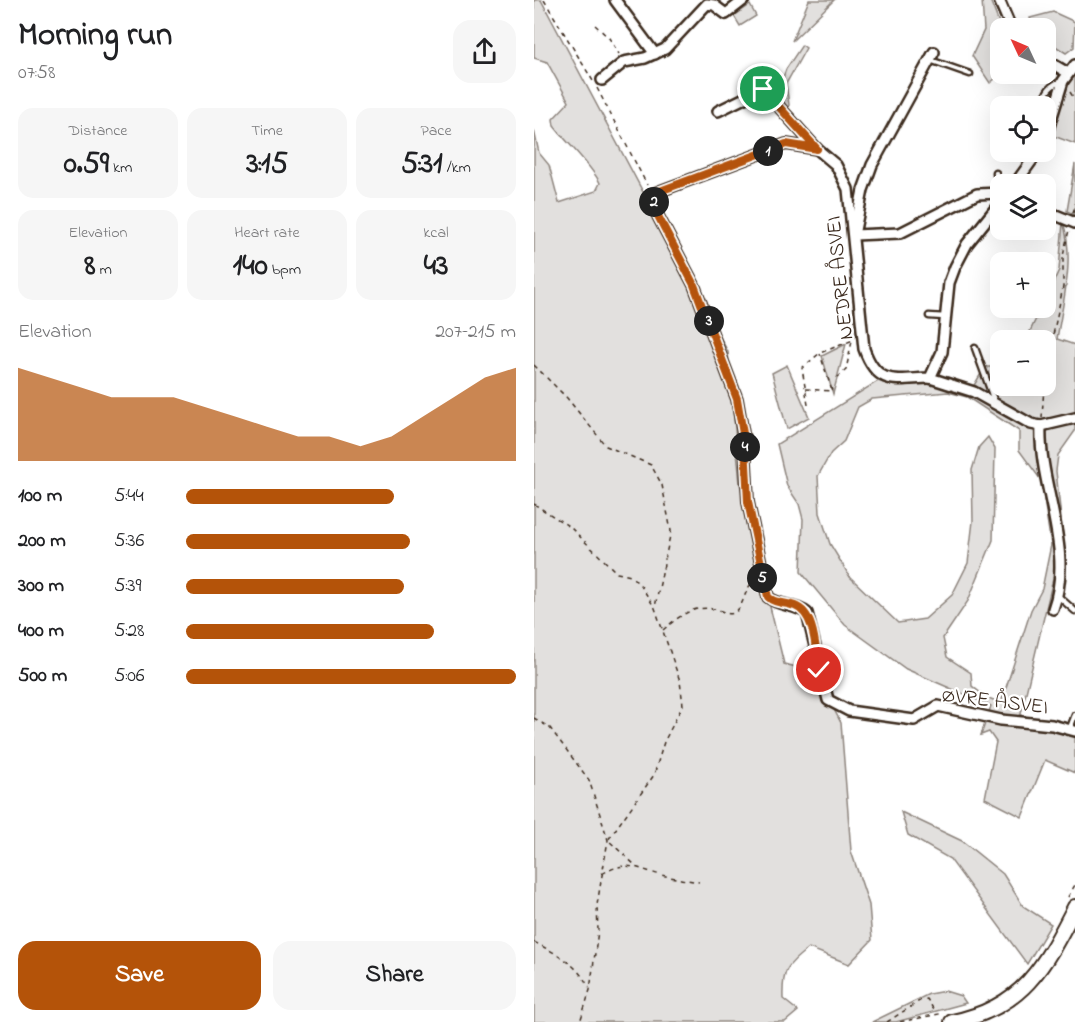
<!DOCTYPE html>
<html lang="en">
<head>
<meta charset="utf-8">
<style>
  :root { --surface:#fff; --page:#f6f6f6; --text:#202124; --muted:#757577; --accent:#b45309 }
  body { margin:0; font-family:"Indie Flower",sans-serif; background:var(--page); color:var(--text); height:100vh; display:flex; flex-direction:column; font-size:22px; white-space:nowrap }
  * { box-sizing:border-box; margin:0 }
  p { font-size:20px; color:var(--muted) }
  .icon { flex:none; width:33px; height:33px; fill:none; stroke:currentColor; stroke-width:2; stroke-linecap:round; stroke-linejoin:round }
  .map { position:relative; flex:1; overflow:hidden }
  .panel { display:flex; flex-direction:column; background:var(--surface); width:534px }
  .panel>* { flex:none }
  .needle { width:39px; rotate:314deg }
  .buttons { position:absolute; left:456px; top:18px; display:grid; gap:12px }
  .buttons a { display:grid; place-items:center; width:66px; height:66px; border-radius:12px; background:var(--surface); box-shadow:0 6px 24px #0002; font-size:30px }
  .pin { position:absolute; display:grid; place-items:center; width:51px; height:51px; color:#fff; margin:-26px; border:3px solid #fff; border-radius:50%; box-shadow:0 2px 6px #0007 }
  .km { position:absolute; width:30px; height:30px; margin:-15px; border-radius:50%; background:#222; color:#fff; font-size:16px; line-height:30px; text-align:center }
  .round { display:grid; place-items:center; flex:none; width:63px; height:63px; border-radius:18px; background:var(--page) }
  .overview { display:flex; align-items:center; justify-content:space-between; height:102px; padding:0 18px }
  h1 { font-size:33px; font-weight:700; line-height:45px }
  .metrics { display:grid; grid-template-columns:repeat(3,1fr); gap:9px; height:102px; padding:6px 18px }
  .metrics div { display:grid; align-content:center; border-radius:15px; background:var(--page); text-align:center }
  .metrics b { font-size:30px; font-weight:700 }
  .metrics small { font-size:16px; font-weight:400 }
  .metrics p { font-size:16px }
  .chart { height:168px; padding:12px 18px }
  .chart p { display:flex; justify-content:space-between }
  .chart svg { width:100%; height:108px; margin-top:6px; fill:var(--accent); opacity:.7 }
  .primary-button { display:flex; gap:12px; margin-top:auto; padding:12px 18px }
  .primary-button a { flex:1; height:69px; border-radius:18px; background:var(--accent); color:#fff; font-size:24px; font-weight:700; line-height:69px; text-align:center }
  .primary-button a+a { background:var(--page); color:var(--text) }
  ul { padding:0 18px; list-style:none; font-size:20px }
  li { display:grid; grid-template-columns:96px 72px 1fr; align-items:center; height:45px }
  li i { height:15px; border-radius:8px; background:var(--accent) }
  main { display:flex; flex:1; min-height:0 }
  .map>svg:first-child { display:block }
  .green { fill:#e2e0de; stroke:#8e857e; stroke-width:1.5; fill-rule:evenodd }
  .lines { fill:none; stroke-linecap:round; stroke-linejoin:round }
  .service-casing { stroke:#3b2a1e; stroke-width:9 }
  .minor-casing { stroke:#3b2a1e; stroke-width:14 }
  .secondary-casing { stroke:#3b2a1e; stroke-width:18 }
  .path { stroke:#3b2a1e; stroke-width:1.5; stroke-dasharray:4.5 4.5; stroke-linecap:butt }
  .service { stroke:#fff; stroke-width:4.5 }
  .minor { stroke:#fff; stroke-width:9 }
  .secondary { stroke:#fff; stroke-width:14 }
  .route-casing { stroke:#fff; stroke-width:12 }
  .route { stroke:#b45309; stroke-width:8 }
  .labels { text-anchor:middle; stroke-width:4.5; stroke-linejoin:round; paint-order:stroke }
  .street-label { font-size:21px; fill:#3b2a1e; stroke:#fff }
</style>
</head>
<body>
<main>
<section class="panel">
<div class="overview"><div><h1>Morning run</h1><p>07:58</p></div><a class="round"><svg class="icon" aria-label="share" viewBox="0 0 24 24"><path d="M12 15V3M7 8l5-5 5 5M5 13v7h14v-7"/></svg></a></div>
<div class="metrics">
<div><p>Distance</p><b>0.59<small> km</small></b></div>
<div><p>Time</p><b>3:15</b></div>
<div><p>Pace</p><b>5:31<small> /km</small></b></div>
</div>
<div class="metrics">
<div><p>Elevation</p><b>8<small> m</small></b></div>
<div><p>Heart rate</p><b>140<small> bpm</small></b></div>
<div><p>kcal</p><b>43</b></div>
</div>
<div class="chart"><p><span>Elevation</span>207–215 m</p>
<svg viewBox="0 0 160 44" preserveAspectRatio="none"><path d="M0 44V6L10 10L20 14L30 18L40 18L50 18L60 22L70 26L80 30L90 34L100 34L110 38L120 34L130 26L140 18L150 10L160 6V44z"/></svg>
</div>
<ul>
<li><b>100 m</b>5:44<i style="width:63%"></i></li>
<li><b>200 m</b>5:36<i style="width:68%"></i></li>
<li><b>300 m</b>5:39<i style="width:66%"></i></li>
<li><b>400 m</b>5:28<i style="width:75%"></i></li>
<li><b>500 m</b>5:06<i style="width:100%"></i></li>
</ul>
<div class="primary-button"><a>Save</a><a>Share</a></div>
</section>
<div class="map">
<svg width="541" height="1022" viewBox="0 0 541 1022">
  <rect width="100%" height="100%" fill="#fff"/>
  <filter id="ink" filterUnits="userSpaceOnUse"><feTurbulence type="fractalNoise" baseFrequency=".0167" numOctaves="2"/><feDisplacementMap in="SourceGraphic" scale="12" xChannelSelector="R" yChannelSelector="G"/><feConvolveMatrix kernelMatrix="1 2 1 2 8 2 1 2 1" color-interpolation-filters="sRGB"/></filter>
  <g filter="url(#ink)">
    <g class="green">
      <path d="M0 0H7L194 352 206 484 250 664 280 671 307 723 317 851 335 905 338 940 315 964 275 948C252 965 248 971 249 999L264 1011 251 1022H0V130L5 153 15 165 25 203 62 191 66 183C58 166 33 143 20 126L19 119 35 102 13 62 0 58Z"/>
      <path d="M275 0H300L258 41Z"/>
      <path d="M448 0H456L467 28V74L456 83 438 56 450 30Z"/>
      <path d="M216 5 222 16 206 26 200 16Z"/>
      <path d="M519 12 541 22 540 47 532 53 512 40V28H499L496 18Z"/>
      <path d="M268 45 272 48 252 84 255 105 253 110 242 97 252 69Z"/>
      <path d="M541 72V144L517 135 529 92Z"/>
      <path d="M541 164V215L533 211Z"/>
      <path d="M529 222C541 259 529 301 523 339L541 345V431L524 455 522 471 529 537 486 718 541 732V773L511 760 488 817 451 798 462 742 455 732 447 735 457 706 372 669 311 625 267 572 269 519 265 504 253 486 243 444 344 381 355 385 397 383 433 397 451 367H466V386H512V340H492L507 308H512V298L525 270ZM414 392 433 397 485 431V450L507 480 517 545 508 589 497 610 467 703 452 697 438 686 437 673 413 657 409 638 434 601 459 540 461 449 454 437 445 447 438 470 439 521 434 563 418 595 391 619 364 623 316 577 296 544 286 513 284 476 297 453 310 441 324 407 338 399Z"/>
      <path d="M312 344 299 394 288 356Z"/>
      <path d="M253 365 275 417 253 429 238 373Z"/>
      <path d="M367 812 428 841 469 874 489 906 517 924 493 964 416 859 374 835Z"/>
      <path d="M411 991 427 996 432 1003 362 1022H338L395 994Z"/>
    </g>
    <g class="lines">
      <g class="service-casing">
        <g id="service">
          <path d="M396 60 436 74"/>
          <path d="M507 106C512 93 514 85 529 81"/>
          <path d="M462 173 464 193"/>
          <path d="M395 316 411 317"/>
          <path d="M441 348 461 403"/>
          <path d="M524 596 541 611"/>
          <path d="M536 728 541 715"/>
        </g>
      </g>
      <g class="minor-casing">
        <g id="minor">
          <path d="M81 0 121 54"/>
          <path d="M465 0 477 28"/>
          <path d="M400 52 338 165 329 190 320 235 366 233 443 194 466 193"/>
          <path d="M512 60 534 73"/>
          <path d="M68 80 90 62 111 58 131 49 173 4 180 5 192 14 210 0"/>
          <path d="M184 111 229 89 283 149"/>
          <path d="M512 136 529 81 541 65"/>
          <path d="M481 184 504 152"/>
          <path d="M466 203 433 244 421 267 415 283 408 352 396 378C363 379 344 388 330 349L314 189 302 165 283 149 252 144 118 194 124 216 160 285 203 399 211 445 214 502 234 597C244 606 261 604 273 613L294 700 315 711 380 720 404 706 467 720 518 725 541 731"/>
          <path d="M512 211 541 223"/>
          <path d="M396 378 440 392 497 424 507 426 541 418"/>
          <path d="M507 426C504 485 541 550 519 609"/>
        </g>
      </g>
      <g class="secondary-casing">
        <path id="secondary" d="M418 1022C489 1008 510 967 541 907"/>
      </g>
      <g class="path">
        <path d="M10 0 59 81"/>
        <path d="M61 25 75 38 85 54"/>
        <path d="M63 88 113 185"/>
        <path d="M536 92 541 100"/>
        <path d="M539 213 541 205"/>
        <path d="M0 365 33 398 72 446 117 465 128 485 137 531 121 607"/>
        <path d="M512 369 529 287V256L535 230"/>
        <path d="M303 378 312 370 318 341"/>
        <path d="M272 389 298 391 286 354"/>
        <path d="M274 405 268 368 286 353 319 340"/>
        <path d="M508 418 510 386"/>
        <path d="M0 504 36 527 83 573 97 576 107 586 121 608 146 681 149 705 130 742 120 775 74 840 102 866"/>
        <path d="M129 630C145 616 159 605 181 609 188 610 193 616 200 613 209 608 210 592 217 584H223"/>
        <path d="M0 718 16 728 55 780 74 840 63 905 64 931 56 990 46 1022"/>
        <path d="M68 874C93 859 103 869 127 875 140 878 152 880 165 882"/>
        <path d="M534 897 541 885"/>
        <path d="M0 942C23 954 44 964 55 988"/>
        <path d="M353 1022 387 1000 393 999 400 1010"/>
        <path d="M366 1022 410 1013"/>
      </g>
      <use href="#service" class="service"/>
      <use href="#minor" class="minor"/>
      <use href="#secondary" class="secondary"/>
    </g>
  </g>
  <g class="lines" filter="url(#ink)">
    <g class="route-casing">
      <path id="route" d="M229 89 283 149 252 144 118 194 124 216 160 285 203 399 211 445 214 502 234 597C241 604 251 602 261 606 282 614 281 650 285 670"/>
    </g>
    <use href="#route" class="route"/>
  </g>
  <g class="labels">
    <g class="street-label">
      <text transform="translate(305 278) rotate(-96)" y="7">NEDRE ÅSVEI</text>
      <text transform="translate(461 700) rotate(7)" y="7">ØVRE ÅSVEI</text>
    </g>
  </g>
</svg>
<div class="buttons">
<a><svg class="needle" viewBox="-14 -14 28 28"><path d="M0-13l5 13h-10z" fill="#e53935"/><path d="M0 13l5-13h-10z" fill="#757577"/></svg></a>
<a><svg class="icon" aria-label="locate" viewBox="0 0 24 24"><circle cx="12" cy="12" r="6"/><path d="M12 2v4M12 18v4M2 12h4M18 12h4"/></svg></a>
<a><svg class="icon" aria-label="layers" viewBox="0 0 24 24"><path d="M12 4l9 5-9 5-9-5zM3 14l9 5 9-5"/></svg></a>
<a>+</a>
<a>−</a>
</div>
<div class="pin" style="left:229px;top:89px;background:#1e9e55"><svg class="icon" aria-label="arrive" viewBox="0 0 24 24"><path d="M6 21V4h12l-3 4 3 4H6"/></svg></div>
<div class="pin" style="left:285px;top:670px;background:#d93025"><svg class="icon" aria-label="check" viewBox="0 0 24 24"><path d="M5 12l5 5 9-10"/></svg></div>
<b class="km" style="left:234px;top:151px">1</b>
<b class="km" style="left:120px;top:202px">2</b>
<b class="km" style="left:175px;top:321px">3</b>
<b class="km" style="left:211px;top:447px">4</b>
<b class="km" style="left:228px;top:578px">5</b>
</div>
</main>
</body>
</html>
